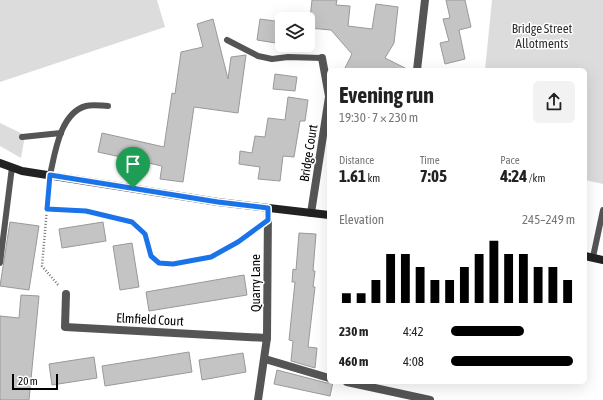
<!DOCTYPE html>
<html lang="en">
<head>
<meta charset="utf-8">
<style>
  :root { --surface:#fff; --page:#f2f2f2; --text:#222; --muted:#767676; --accent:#000 }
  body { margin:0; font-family:"Asap Condensed",sans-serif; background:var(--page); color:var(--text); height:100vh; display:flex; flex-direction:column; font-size:15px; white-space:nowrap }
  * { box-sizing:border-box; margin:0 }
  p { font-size:13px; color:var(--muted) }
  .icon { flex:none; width:22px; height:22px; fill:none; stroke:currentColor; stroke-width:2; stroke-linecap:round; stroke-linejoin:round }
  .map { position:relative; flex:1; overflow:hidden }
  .sheet { position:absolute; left:327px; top:68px; width:260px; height:316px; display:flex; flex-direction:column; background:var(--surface); border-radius:6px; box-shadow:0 4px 16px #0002 }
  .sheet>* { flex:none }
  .controls { position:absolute; left:275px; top:12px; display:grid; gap:8px }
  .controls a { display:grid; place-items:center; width:40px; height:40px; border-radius:6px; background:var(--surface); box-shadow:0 4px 16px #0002; font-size:20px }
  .scale { position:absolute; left:12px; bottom:10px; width:46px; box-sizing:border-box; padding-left:4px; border:2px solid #000; border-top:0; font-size:11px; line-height:14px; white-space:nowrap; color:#000; -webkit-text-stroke:3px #fff; paint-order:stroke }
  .pin { position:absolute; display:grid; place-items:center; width:34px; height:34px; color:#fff; margin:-41px -17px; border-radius:50% 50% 50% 0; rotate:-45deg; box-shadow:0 0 4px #0007 }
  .pin .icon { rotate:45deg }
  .round { display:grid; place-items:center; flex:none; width:42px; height:42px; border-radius:6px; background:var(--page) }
  .overview { display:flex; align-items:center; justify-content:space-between; height:68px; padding:0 12px }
  h1 { font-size:22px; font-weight:700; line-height:30px }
  .figures { display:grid; grid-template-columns:repeat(3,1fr); gap:6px; height:68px; padding:4px 12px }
  .figures div { display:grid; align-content:center }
  .figures b { font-size:17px; font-weight:700 }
  .figures small { font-size:11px; font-weight:400 }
  .figures p { font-size:11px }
  .chart { height:112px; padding:8px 12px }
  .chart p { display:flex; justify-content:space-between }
  .chart svg { width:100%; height:72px; margin-top:4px; stroke:var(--accent); stroke-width:6 }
  ul { padding:0 12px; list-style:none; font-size:13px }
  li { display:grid; grid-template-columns:64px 48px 1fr; align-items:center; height:30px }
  li i { height:10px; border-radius:5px; background:var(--accent) }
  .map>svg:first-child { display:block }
  .green { fill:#dcdcdc }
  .building { fill:#c4c4c4; stroke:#999 }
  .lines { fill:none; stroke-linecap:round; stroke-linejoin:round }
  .path { stroke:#777; stroke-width:2.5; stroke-dasharray:1 2; stroke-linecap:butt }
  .lane { stroke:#555; stroke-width:6 }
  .street { stroke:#555; stroke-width:8 }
  .secondary { stroke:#222; stroke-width:8 }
  .route-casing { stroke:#fff; stroke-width:8 }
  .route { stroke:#1a73e8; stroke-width:5 }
  .labels { text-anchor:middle; stroke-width:3; stroke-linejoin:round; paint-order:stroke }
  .park-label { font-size:13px; fill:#333; stroke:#fff }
  .street-label { font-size:13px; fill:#000; stroke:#fff }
</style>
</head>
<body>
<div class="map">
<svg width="603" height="400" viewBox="0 0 603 400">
  <rect width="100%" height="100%" fill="#fff"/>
  <g class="green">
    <path d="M0 0H157L165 27 0 82Z"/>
    <path d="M492 0H603V184L585 180V70H485Z"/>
    <path d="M0 123 25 135 21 158 0 146Z"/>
  </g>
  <g class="building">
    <path d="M312 0H337L336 5 350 6 348 26 372 29 376 4 398 7 394 43 385 58 409 70H344L352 54 331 30 309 28Z"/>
    <path d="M446 0H465L471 27 459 30 465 59 445 64 440 43 449 41 443 19 450 18Z"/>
    <path d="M213 19 228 79 231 57 246 55 238 113 194 107 183 182 160 179 162 166 98 152 102 133 164 147 172 93 175 94 181 52 203 47 197 24Z"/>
    <path d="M260 19 282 22V38L277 37 276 43 257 40Z"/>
    <path d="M275 74 297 77 295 91 273 89Z"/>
    <path d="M288 97 308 100 305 121H300L294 157 283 156 280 181 258 179 260 167 239 164 240 151 252 153 255 136 265 137 268 118 285 120Z"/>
    <path d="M10 222 39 226 29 290 0 286Z"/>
    <path d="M103 222 106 241 62 248 59 229Z"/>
    <path d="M299 233 316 234 313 271H315L313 287H315L308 347 317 348 315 368 291 361 293 341 289 340 295 282H292L293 269 296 270Z"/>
    <path d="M132 243 139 287 120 290 113 246Z"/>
    <path d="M244 275 247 295 149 311 146 292Z"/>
    <path d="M21 295 39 296 29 400H0V316L19 318Z"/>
    <path d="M189 352 192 372 105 386 102 366Z"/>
    <path d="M243 353 246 372 202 380 199 360Z"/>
    <path d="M94 357 97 378 52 385 49 364Z"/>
    <path d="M277 370 327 383 333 382 330 396 274 384Z"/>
  </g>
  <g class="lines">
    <g class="path">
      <path d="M49 185 42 266 59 286"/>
      <path d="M47 209 86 211 132 222 145 234 151 256 159 263 173 264 211 257 239 242 256 229"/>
    </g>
    <g class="lane">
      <path d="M227 40 258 56 272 59 288 57 322 58"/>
      <path d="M22 137 61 133"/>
      <path d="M50 175C55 153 60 113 86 106 93 104 102 106 108 106"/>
      <path d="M593 257 603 210"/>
      <path d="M0 263 12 167"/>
    </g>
    <g class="street">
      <path d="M322 58 329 96"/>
      <path d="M417 70 425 0"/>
      <path d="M311 213 329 97"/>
      <path d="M66 294 65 327 267 338"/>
      <path d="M265 359 329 378"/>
      <path d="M347 382 430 400"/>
      <path d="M258 400 267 338 268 208"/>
    </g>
    <g class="secondary">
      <path d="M0 163 22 171 218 202 329 215"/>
      <path d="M585 256 603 260"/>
    </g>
  </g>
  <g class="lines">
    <g class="route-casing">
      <path id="route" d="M50 175 218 202 268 208V220L238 242 211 257 173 264 159 263 151 256 145 234 132 222 86 211 47 209Z"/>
    </g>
    <use href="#route" class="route"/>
  </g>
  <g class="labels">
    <g class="park-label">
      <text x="542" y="33">Bridge Street<tspan x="542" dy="15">Allotments</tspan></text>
    </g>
    <g class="street-label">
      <text transform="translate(308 153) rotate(-81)" y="5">Bridge Court</text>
      <text transform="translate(255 283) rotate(-90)" y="5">Quarry Lane</text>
      <text transform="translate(150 319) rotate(3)" y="5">Elmfield Court</text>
    </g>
  </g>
</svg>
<div class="controls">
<a><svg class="icon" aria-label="layers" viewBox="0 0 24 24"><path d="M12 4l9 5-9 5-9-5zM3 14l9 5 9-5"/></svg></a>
</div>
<div class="scale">20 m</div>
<div class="pin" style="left:133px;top:188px;background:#1e9e55"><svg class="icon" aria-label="arrive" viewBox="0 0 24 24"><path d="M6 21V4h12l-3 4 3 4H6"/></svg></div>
<section class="sheet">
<div class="overview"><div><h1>Evening run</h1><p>19:30 · 7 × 230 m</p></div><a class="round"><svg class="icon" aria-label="share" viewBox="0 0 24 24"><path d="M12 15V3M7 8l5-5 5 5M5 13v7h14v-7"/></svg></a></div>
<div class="figures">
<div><p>Distance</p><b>1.61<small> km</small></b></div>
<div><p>Time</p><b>7:05</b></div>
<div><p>Pace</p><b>4:24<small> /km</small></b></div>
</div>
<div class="chart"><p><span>Elevation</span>245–249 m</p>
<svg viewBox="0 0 160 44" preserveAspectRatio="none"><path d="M5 44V38M15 44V38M25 44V30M35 44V14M45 44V14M55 44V22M65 44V30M75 44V30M85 44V22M95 44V14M105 44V6M115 44V14M125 44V14M135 44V22M145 44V22M155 44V30"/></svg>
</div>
<ul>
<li><b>230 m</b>4:42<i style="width:59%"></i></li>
<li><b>460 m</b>4:08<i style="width:98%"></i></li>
</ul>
</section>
</div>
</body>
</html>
